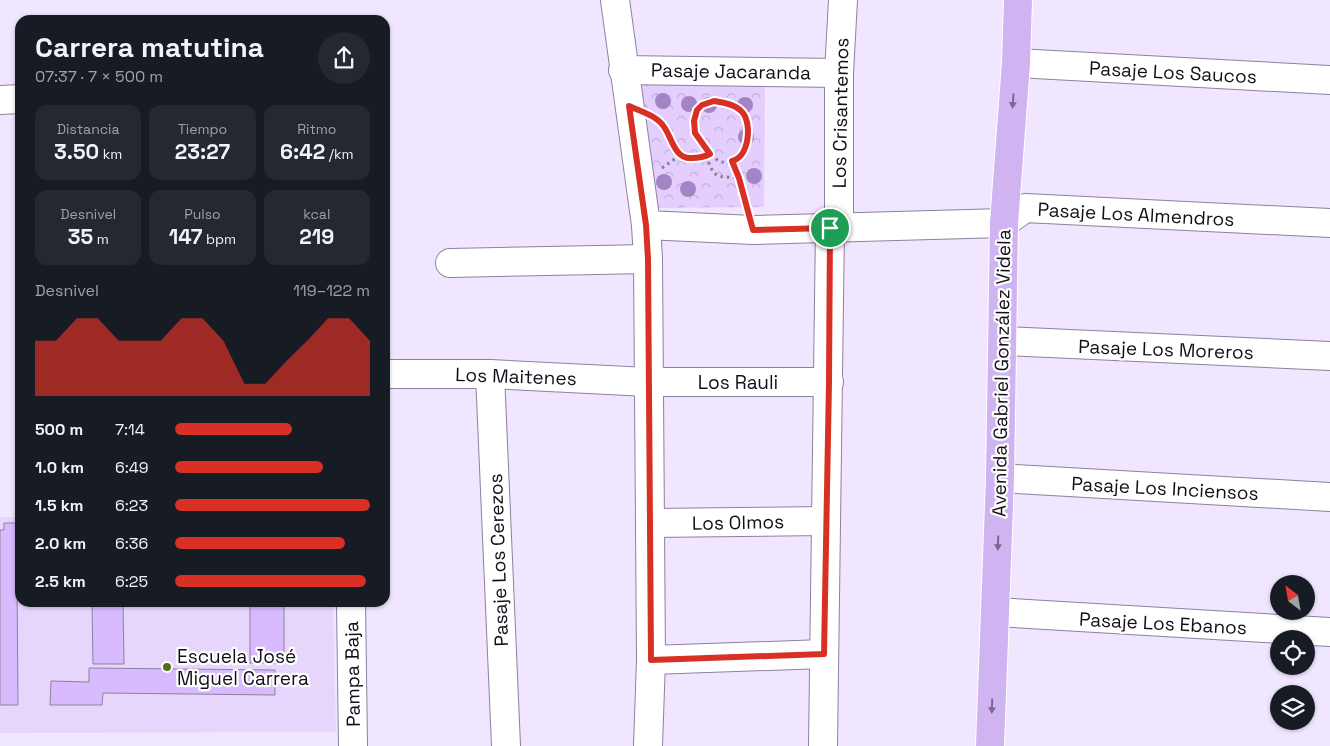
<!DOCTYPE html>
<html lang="es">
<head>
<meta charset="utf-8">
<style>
  :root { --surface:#171b24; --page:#242831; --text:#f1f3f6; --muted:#9ea1a6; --accent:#d93025 }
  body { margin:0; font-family:"Space Grotesk",sans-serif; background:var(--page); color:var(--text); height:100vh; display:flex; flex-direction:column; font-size:19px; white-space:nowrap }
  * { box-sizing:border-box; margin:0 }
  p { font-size:16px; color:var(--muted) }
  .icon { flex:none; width:28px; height:28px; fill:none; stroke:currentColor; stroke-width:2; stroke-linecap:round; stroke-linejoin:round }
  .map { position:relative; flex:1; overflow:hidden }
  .panel { position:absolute; left:15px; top:15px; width:375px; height:592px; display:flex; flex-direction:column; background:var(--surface); border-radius:15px; box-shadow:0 1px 4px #0004 }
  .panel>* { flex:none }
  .needle { width:32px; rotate:329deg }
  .controls { position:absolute; left:1270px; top:575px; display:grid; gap:10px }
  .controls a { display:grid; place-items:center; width:45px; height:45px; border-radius:50%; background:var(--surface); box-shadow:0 1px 4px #0004; font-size:25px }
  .pin { position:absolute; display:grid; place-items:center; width:42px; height:42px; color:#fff; margin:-21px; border:2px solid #fff; border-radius:50%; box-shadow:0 1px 5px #0007 }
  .round { display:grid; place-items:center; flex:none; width:52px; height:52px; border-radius:26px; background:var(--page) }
  .overview { display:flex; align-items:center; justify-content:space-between; height:85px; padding:0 20px }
  h1 { font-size:28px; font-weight:600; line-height:38px }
  .metrics { display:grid; grid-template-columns:repeat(3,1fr); gap:8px; height:85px; padding:5px 20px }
  .metrics div { display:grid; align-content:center; border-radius:12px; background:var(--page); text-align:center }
  .metrics b { font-size:21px; font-weight:600 }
  .metrics small { font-size:14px; font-weight:400 }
  .metrics p { font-size:14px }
  .chart { height:140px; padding:10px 20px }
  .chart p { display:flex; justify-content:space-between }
  .chart svg { width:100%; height:90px; margin-top:5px; fill:var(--accent); opacity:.7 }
  ul { padding:0 20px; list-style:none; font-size:16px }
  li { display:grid; grid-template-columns:80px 60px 1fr; align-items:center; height:38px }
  li i { height:12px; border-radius:6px; background:var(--accent) }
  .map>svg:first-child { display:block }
  .built { fill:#e6d6fc }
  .park { fill:url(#park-crowns) }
  .building { fill:#d8bafe; stroke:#8d819d }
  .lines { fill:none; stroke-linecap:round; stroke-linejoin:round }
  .minor-casing { stroke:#8d819d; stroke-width:30 }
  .major-casing { stroke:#fff; stroke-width:30 }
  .path { stroke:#877f91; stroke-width:3; stroke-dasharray:2.5 4; stroke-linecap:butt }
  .minor { stroke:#fff; stroke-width:28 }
  .major { stroke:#d0b3f1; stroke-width:28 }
  .tree { fill:#a484c4 }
  .oneway { fill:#7a698f }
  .route-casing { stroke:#fff; stroke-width:10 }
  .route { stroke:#d93025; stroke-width:6 }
  .poi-dot { fill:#546c1c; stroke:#fff; stroke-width:2 }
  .labels { text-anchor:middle; stroke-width:4.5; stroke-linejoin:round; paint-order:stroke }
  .street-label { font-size:19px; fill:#120e18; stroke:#fff }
  .poi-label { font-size:19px; fill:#120e18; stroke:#fff; text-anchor:start }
</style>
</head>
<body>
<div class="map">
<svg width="1330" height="746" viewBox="0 0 1330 746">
  <defs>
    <pattern id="park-crowns" width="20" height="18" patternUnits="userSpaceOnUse" patternTransform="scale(1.25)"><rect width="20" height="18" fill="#e3cefe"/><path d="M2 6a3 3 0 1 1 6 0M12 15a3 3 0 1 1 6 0" fill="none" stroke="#c2b0d9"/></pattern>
  </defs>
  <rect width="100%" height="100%" fill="#f1e6ff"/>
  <path class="built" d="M0 517H20V602L333 603 336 732 0 733Z"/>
  <path class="park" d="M636 78 765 81 764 207 653 208Z"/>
  <g class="building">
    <path d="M4 523H20V580H17L18 705H0V530H4Z"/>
    <path d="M92 602H123L124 664H93Z"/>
    <rect x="250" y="602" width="34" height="61"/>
    <path d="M89 668 275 670V695L103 693 102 705H50L51 681 89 682Z"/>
  </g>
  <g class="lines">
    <g class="minor-casing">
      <g id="minor">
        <path d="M615 0 646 225 648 259 651 660 648 746"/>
        <path d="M1016 63 1330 80"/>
        <path d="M623 70 839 73"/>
        <path d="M0 100 20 99"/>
        <path d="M646 225 753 230 1004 223 1025 208 1330 223"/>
        <path d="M839 227V73L843 0"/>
        <path d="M450 263 648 259"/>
        <path d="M1003 341 1330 356"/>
        <path d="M385 374H490L648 382H829"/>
        <path d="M490 374 506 746"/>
        <path d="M1000 478 1330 497"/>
        <path d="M650 523 826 521"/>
        <path d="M351 602 353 746"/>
        <path d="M996 612 1330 632"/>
        <path d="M651 660 824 654"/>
        <path d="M823 746 830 227"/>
      </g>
    </g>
    <g class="major-casing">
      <path id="major" d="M990 746 1000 478 1004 223 1016 63 1018 0"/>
    </g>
    <g class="path">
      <path d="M656 119C677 133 671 174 711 154 705 148 698 140 695 132 685 101 725 92 742 112 761 133 733 182 711 154"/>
      <path d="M706 156C715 179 715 176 739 178"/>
      <path d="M732 161 739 178 747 207"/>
      <path d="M662 168 676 158 679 154"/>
    </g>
    <use href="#minor" class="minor"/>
    <use href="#major" class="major"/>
  </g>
  <g class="tree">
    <circle cx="663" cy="101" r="8"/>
    <circle cx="689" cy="104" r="8"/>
    <circle cx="709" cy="105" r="8"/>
    <circle cx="745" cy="105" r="8"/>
    <circle cx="746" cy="137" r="8"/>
    <circle cx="754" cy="176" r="8"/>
    <circle cx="664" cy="182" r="8"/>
    <circle cx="688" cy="189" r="8"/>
  </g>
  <defs><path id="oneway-solid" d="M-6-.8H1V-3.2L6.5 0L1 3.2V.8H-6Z" transform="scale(1.25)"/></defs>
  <g class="oneway">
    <use href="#oneway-solid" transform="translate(1013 101) rotate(94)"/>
    <use href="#oneway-solid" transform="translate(998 543) rotate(92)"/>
    <use href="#oneway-solid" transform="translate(992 706) rotate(92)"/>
  </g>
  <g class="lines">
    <g class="route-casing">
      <path id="route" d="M714 101C724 103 736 104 743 113 752 125 749 157 732 161L739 178 753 230 830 228 829 382 824 654 651 660 648 259 646 225 629 106C639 111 652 114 660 122 672 132 672 160 692 158 699 158 704 157 710 154L695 133 694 121 697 110 702 105Z"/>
    </g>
    <use href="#route" class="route"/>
  </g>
  <circle class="poi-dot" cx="167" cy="667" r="5"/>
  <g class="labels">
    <g class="street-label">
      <text transform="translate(731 71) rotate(1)" y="7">Pasaje Jacaranda</text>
      <text transform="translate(1173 72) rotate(3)" y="7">Pasaje Los Saucos</text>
      <text transform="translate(840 113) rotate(-89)" y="7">Los Crisantemos</text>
      <text transform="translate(1136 214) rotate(3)" y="7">Pasaje Los Almendros</text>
      <text transform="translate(1166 349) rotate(2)" y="7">Pasaje Los Moreros</text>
      <text transform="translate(1001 373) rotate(-89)" y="7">Avenida Gabriel González Videla</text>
      <text transform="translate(516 376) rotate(2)" y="7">Los Maitenes</text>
      <text x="738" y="389">Los Rauli</text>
      <text transform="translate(1165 488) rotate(3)" y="7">Pasaje Los Inciensos</text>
      <text transform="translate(738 522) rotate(-1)" y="7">Los Olmos</text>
      <text transform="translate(498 560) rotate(-92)" y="7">Pasaje Los Cerezos</text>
      <text transform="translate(1163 623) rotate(3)" y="7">Pasaje Los Ebanos</text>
      <text transform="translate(352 674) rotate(-91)" y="7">Pampa Baja</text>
    </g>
    <g class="poi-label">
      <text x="177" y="663">Escuela José<tspan x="177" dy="22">Miguel Carrera</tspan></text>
    </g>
  </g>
</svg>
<div class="controls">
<a><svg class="needle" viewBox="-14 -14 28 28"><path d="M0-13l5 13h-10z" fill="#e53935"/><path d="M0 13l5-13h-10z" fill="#9ea1a6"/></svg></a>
<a><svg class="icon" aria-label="locate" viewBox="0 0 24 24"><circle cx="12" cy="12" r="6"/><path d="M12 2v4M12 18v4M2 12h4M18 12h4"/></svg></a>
<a><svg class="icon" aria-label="layers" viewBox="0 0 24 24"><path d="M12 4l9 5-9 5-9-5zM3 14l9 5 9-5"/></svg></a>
</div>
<div class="pin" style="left:830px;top:228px;background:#1e9e55"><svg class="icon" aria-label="arrive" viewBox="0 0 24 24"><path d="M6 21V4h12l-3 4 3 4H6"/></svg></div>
<section class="panel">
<div class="overview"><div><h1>Carrera matutina</h1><p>07:37 · 7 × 500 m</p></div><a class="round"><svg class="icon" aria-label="share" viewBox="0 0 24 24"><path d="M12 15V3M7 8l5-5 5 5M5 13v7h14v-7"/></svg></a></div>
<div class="metrics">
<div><p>Distancia</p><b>3.50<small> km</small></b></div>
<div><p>Tiempo</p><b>23:27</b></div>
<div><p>Ritmo</p><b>6:42<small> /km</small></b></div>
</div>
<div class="metrics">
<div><p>Desnivel</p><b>35<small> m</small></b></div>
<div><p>Pulso</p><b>147<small> bpm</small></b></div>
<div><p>kcal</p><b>219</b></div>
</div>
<div class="chart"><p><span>Desnivel</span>119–122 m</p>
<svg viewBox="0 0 160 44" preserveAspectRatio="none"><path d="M0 44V17L10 17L20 6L30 6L40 17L50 17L60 17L70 6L80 6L90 17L100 38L110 38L120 27L130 17L140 6L150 6L160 17V44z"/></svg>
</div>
<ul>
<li><b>500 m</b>7:14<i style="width:60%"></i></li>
<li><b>1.0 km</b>6:49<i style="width:76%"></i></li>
<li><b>1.5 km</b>6:23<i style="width:100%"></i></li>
<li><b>2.0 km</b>6:36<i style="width:87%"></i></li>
<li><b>2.5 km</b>6:25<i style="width:98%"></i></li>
</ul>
</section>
</div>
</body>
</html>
